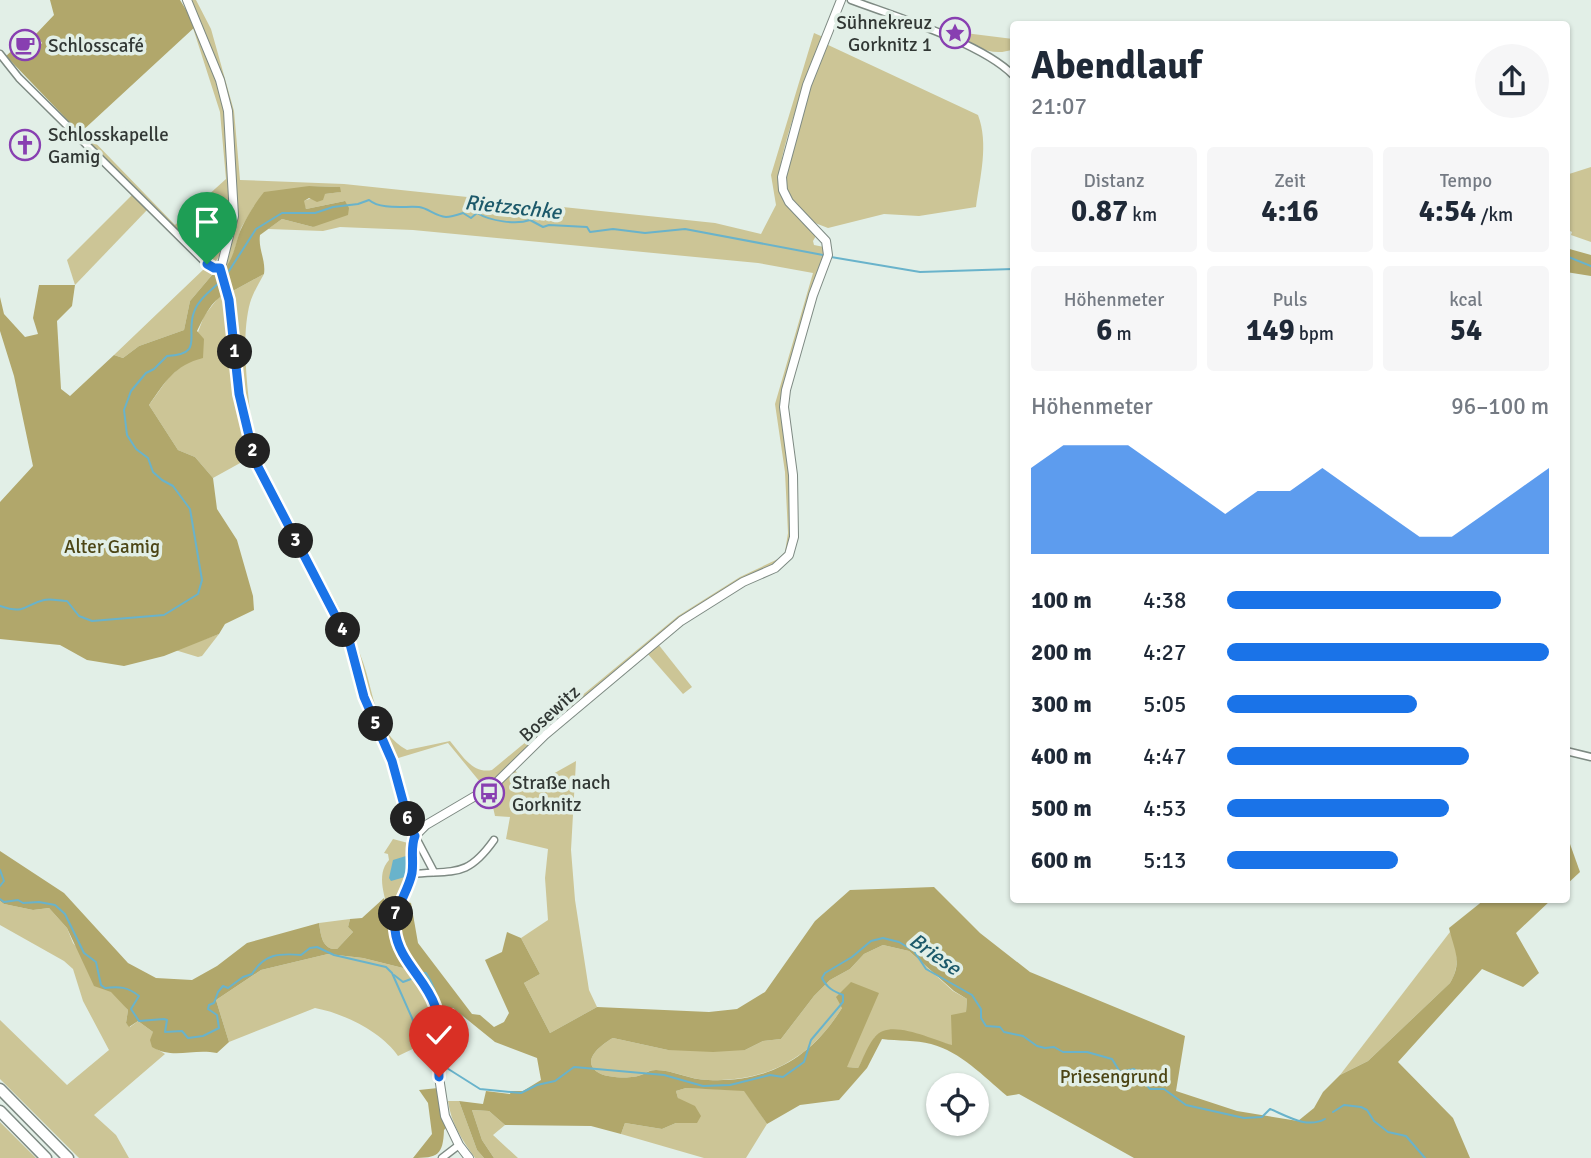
<!DOCTYPE html>
<html lang="de">
<head>
<meta charset="utf-8">
<style>
  :root { --surface:#fff; --page:#f6f6f7; --text:#1f2937; --muted:#747a83; --accent:#1a73e8 }
  body { margin:0; font-family:Signika,sans-serif; background:var(--page); color:var(--text); height:100vh; display:flex; flex-direction:column; font-size:26px; white-space:nowrap }
  * { box-sizing:border-box; margin:0 }
  p { font-size:23px; color:var(--muted) }
  .icon { flex:none; width:38px; height:38px; fill:none; stroke:currentColor; stroke-width:2; stroke-linecap:round; stroke-linejoin:round }
  .map { position:relative; flex:1; overflow:hidden }
  .side { position:absolute; left:1010px; top:21px; width:560px; height:882px; display:flex; flex-direction:column; background:var(--surface); border-radius:7px; box-shadow:0 2px 5px #0004 }
  .side>* { flex:none }
  .fabs { position:absolute; left:926px; top:1073px; display:grid; gap:14px }
  .fabs a { display:grid; place-items:center; width:63px; height:63px; border-radius:50%; background:var(--surface); box-shadow:0 2px 5px #0004; font-size:35px }
  .pin { position:absolute; display:grid; place-items:center; width:60px; height:60px; color:#fff; margin:-72px -30px; border-radius:50% 50% 50% 0; rotate:-45deg; box-shadow:0 0 7px #0007 }
  .pin .icon { rotate:45deg }
  .km { position:absolute; width:35px; height:35px; margin:-18px; border-radius:50%; background:#222; color:#fff; font-size:19px; line-height:35px; text-align:center }
  .round { display:grid; place-items:center; flex:none; width:74px; height:74px; border-radius:37px; background:var(--page) }
  .summary { display:flex; align-items:center; justify-content:space-between; height:119px; padding:0 21px }
  h1 { font-size:38px; font-weight:700; line-height:52px }
  .figures { display:grid; grid-template-columns:repeat(3,1fr); gap:10px; height:119px; padding:7px 21px }
  .figures div { display:grid; align-content:center; border-radius:7px; background:var(--page); text-align:center }
  .figures b { font-size:30px; font-weight:700 }
  .figures small { font-size:19px; font-weight:400 }
  .figures p { font-size:19px }
  .chart { height:196px; padding:14px 21px }
  .chart p { display:flex; justify-content:space-between }
  .chart svg { width:100%; height:126px; margin-top:7px; fill:var(--accent); opacity:.7 }
  ul { padding:0 21px; list-style:none; font-size:23px }
  li { display:grid; grid-template-columns:112px 84px 1fr; align-items:center; height:52px }
  li i { height:18px; border-radius:9px; background:var(--accent) }
  .map>svg:first-child { display:block }
  .green { fill:#ccc596 }
  .forest { fill:#b1a76b; fill-rule:evenodd }
  .water { fill:#69b3cb }
  .lines { fill:none; stroke-linecap:round; stroke-linejoin:round }
  .stream { stroke:#69b3cb; stroke-width:2 }
  .street-casing { stroke:#7e8a83; stroke-width:9 }
  .secondary-casing { stroke:#7e8a83; stroke-width:10 }
  .highway-casing { stroke:#7e8a83; stroke-width:13 }
  .street { stroke:#fff; stroke-width:6 }
  .secondary { stroke:#fff; stroke-width:8 }
  .highway { stroke:#fff; stroke-width:10 }
  .route-casing { stroke:#fff; stroke-width:14 }
  .route { stroke:#1a73e8; stroke-width:9 }
  .labels { text-anchor:middle; stroke-width:7; stroke-linejoin:round; paint-order:stroke }
  .poi-label { font-size:19px; fill:#313734; stroke:#e2efe7; text-anchor:start }
  .park-label { font-size:19px; fill:#4c4515; stroke:#e2efe7 }
  .street-label { font-size:19px; fill:#313734; stroke:#e2efe7 }
  .water-label { font-size:21px; font-style:italic; fill:#1c596a; stroke:#e2efe7 }
</style>
</head>
<body>
<div class="map">
<svg width="1591" height="1158" viewBox="0 0 1591 1158">
  <rect width="100%" height="100%" fill="#e2efe7"/>
  <g class="green">
    <path d="M192 0H196L211 29 234 111 240 180 344 184 715 223 761 234 776 205 771 175 814 33 823 37C813 64 769 169 782 192 790 207 806 221 817 234L813 241 814 245 824 247 825 252 783 389 790 474 791 533 787 553 773 565 743 579 681 618 485 788 448 743 395 759 367 695 353 643 258 461 248 423H252C269 510 334 578 363 662 374 693 375 733 407 750L450 741C462 755 472 774 492 770L678 616 740 577 778 559 785 552 788 533 785 472 775 404 813 273 758 263 413 230 340 227 323 231 268 229 282 219 313 227 345 201 306 209 303 201 325 194 340 192 339 187 310 186 254 206 241 228 231 262 224 269 235 190 222 79Z"/>
    <path d="M196 26C203 45 212 63 217 82 228 118 241 234 215 262L207 259 80 133 83 130 175 225 226 179 220 112 193 28Z"/>
    <path d="M957 32 1013 39V49C993 58 973 45 955 37Z"/>
    <path d="M826 44 978 115C989 144 980 177 976 207L919 216 884 214 828 228 815 223 803 215 791 202 786 190 784 177 794 136Z"/>
    <path d="M1591 167V242L1571 235 1572 232 1566 229V175Z"/>
    <path d="M132 195 147 210 75 285 67 260Z"/>
    <path d="M205 268 212 275 190 301 184 330 139 346 123 358 114 355Z"/>
    <path d="M264 274C259 283 253 293 250 303 241 336 247 385 251 419H247L231 292Z"/>
    <path d="M225 294 251 457 213 478 195 457 178 450 149 405 169 377 187 362 204 316 218 298Z"/>
    <path d="M219 634 202 656 198 657 175 650Z"/>
    <path d="M658 644 692 687 683 694 647 653Z"/>
    <path d="M576 761 571 850 575 900 589 990 597 1007 550 1033 524 983 540 974 521 938 548 920 545 878 548 849 506 839 510 817 495 816 490 794 515 770 528 788Z"/>
    <path d="M393 839 408 843V872L392 916H389C386 898 375 875 389 860L388 854 384 853Z"/>
    <path d="M0 901 4 904 33 910 49 908 67 928 73 943 128 1010 126 1023 130 1027 138 1021 153 1032 152 1046 165 1054 94 1115 116 1135 129 1158H79L0 1079V1020L67 1085 109 1050 83 1001 73 969 64 961 0 925Z"/>
    <path d="M350 919 348 927 353 932 337 949C322 950 321 935 319 923Z"/>
    <path d="M1450 932C1458 949 1460 967 1450 983L1368 1061 1340 1075Z"/>
    <path d="M883 945 909 951 953 991 967 999 966 1012 953 1046 933 1040 875 1037 858 1068 846 1067 842 1008C811 1058 768 1082 708 1080 691 1080 673 1070 656 1070 648 1070 647 1073 641 1075 633 1079 607 1078 599 1073 579 1061 602 1044 613 1038L668 1050H745L763 1041 781 1039 814 996 830 980 850 969 864 954Z"/>
    <path d="M328 954 363 958 407 969 422 987 432 1008 435 1066 427 1059 421 1045 398 1056C382 1032 343 1013 315 1008L229 1042 216 1000 261 970Z"/>
    <path d="M686 1088 744 1090 767 1124 746 1158H704L621 1134 625 1123 662 1129 676 1123H697L678 1098 676 1091Z"/>
    <path d="M448 1101H459L477 1150 484 1158H475C462 1140 451 1123 448 1101Z"/>
    <path d="M472 1110 489 1111 505 1125 493 1135 518 1158H494L482 1140Z"/>
    <path d="M0 1122 36 1158H0Z"/>
  </g>
  <g class="forest">
    <path d="M50 0H180L196 26 80 133 6 56 17 46 28 57 42 43 36 34 54 15Z"/>
    <path d="M309 186 340 187 341 192 325 194 323 200 317 202 309 198 304 201 306 209 345 201 349 208 348 215 313 227 282 219 260 235C258 249 266 260 264 274L231 292 224 269C235 258 235 241 242 227 248 215 255 203 264 192Z"/>
    <path d="M1566 248 1591 255V276L1566 272Z"/>
    <path d="M218 272 220 274 225 294C211 301 204 317 197 331L204 339 203 358C175 365 165 382 149 405L178 450 195 457 213 478 217 509 237 540 253 596 254 610 225 624 219 634 164 656 124 666 87 660 60 645 0 639V502L33 466 14 376 0 331V297L4 314 25 337 38 334 33 318 39 285H75L72 306 57 321 61 389 70 396 114 355 123 358 139 346 184 330 190 301 212 275Z"/>
    <path d="M1570 844 1580 872 1566 885V845Z"/>
    <path d="M0 851 64 893 128 963 156 978 192 980 217 966 247 943 319 923C321 935 322 950 337 949L353 932 348 927 350 919 362 918 384 898 389 915 392 916 394 943 407 969 363 958 328 954 261 970 216 1000 229 1042 217 1053C192 1048 174 1060 152 1047L150 1040 153 1032 138 1021 129 1027 126 1023 128 1010 111 992 94 986 67 928 49 908 33 910 4 904 0 901Z"/>
    <path d="M934 887 980 933 1030 972 1185 1036 1176 1091 1237 1111 1298 1121 1314 1108 1323 1092 1340 1075 1368 1061 1450 983C1463 961 1454 950 1449 928L1484 900H1551L1516 933 1539 973 1523 987 1482 969 1398 1062 1453 1118 1470 1158H1134L1019 1094 1007 1096C983 1076 961 1052 931 1044 916 1040 898 1041 882 1039L867 1068 839 1100 800 1105 767 1124 744 1091 686 1088 676 1091 678 1098 695 1106 701 1116 697 1123H676L662 1129 625 1123 621 1134 591 1126 505 1125 489 1111 472 1110 482 1140 494 1158H484L477 1150 459 1101 483 1104 486 1091 510 1094 511 1091H523L541 1080 537 1058 495 1042 453 1008H439C421 962 389 957 404 901L411 903 418 943 472 1014 480 1015 494 1027 504 1022 509 1013 485 960 502 952 507 932 521 938 540 974 524 983 550 1033 597 1007 709 1012 737 1009 765 992 815 921 850 890ZM883 945 909 951 954 991 967 999 966 1012 951 1015 952 1045C934 1040 901 1024 883 1031 871 1035 864 1058 858 1068L847 1067 879 993 851 982 836 997 842 1008C811 1058 768 1083 708 1080 690 1080 673 1070 656 1070 649 1070 647 1073 641 1075 633 1079 607 1078 599 1073 579 1061 602 1044 613 1038L668 1050 713 1052 745 1050 763 1041 781 1039 814 996 830 980 850 969 864 954Z"/>
    <path d="M438 1088 446 1128 444 1130C443 1155 438 1158 413 1158L432 1134 428 1103 419 1090Z"/>
  </g>
  <path class="water" d="M406 856 409 865 405 877 391 881 389 878 393 860Z"/>
  <g class="lines">
    <g class="stream">
      <path d="M1566 256 1591 266"/>
      <path d="M831 257 920 272 1013 269"/>
      <path d="M227 274 256 229 282 213H315L333 207 358 204 369 200C381 210 404 206 419 207 428 208 435 216 446 217 451 217 457 215 463 213L471 218 477 213C490 221 516 225 530 220L543 227 549 225 587 227 590 232 613 229 645 233 685 229 823 255"/>
      <path d="M0 606C26 615 23 605 44 600 50 598 60 601 67 601L79 616 92 621 164 615 198 594 202 580 190 509 173 486 162 480 153 472 148 458 136 449 127 435 124 410 131 391 146 373 154 369 167 356C205 354 185 336 194 312 198 300 210 291 220 282"/>
      <path d="M0 870 4 881 0 886"/>
      <path d="M0 899 4 902 18 900 23 903 39 902 55 905 65 914 84 953 96 962 101 985 105 988C119 986 128 987 139 996L131 1009 139 1021 164 1019 167 1020 165 1032 182 1031 188 1038 203 1036 219 1028 217 1015 208 1009 209 1005 214 1003 218 992 223 986 228 988 243 977 252 974C264 954 279 953 301 955L310 948 317 947 334 955 386 967 392 973 432 1063"/>
      <path d="M421 973H426C444 1000 441 1033 442 1065L480 1089 521 1093 537 1085 555 1081 574 1067 664 1075 703 1086 730 1085 770 1075 783 1077 804 1062 811 1040 843 1002V995C833 991 827 988 822 978L825 973 852 957 871 941 883 938 899 942 914 951 926 969 972 995 981 1009V1018L986 1026 1000 1027 1004 1032 1023 1036 1037 1046 1045 1048 1054 1047 1063 1052H1087L1112 1059 1120 1072 1134 1069C1143 1075 1143 1082 1150 1089H1164L1186 1105 1244 1118 1262 1117 1270 1109C1287 1116 1307 1129 1325 1119"/>
      <path d="M394 975 403 982 411 979"/>
      <path d="M1333 1112 1344 1105 1361 1107 1367 1110 1374 1121 1388 1132 1406 1136 1425 1158"/>
    </g>
    <g class="street-casing">
      <g id="street">
        <path d="M851 0C894 16 982 43 1013 75"/>
        <path d="M0 54 19 78 207 264 214 268H221"/>
        <path d="M1566 751 1591 757"/>
        <path d="M415 836 434 872"/>
        <path d="M412 874C455 870 467 878 494 840"/>
        <path d="M442 1158 459 1145"/>
      </g>
    </g>
    <g class="secondary-casing">
      <g id="secondary">
        <path d="M187 0 220 80 228 111 234 216 221 268 229 300 239 394 244 421 255 461 267 487 350 644 364 697 392 761 410 827 415 836"/>
        <path d="M469 1158 459 1145 445 1116 439 1077 435 1007 424 985 401 953 395 930 397 910 412 874V843L415 836 426 825 494 785 545 735 681 621 743 582 775 568 789 555 794 537 793 475 784 407 786 390 813 295 828 255 826 241 789 202 783 190 782 177 807 85 841 0"/>
      </g>
    </g>
    <g class="highway-casing">
      <g id="highway">
        <path d="M0 1089 68 1158"/>
        <path d="M0 1111 46 1158"/>
      </g>
    </g>
    <use href="#street" class="street"/>
    <use href="#secondary" class="secondary"/>
    <use href="#highway" class="highway"/>
  </g>
  <g class="lines">
    <g class="route-casing">
      <path id="route" d="M207 264 214 268H220L229 300 239 394 255 461 350 644 364 697 392 761 410 827 415 836C410 848 414 860 412 873 408 893 393 909 395 930 398 960 426 979 435 1006 441 1025 438 1057 439 1077"/>
    </g>
    <use href="#route" class="route"/>
  </g>
  <defs>
    <g id="sight-ring" transform="scale(1.575)"><circle r="9.5" fill="#e2efe7" stroke="#883fb1" stroke-width="1.5"/><path d="M0-6L1.8-2.2L6-1.7L2.9 1.2L3.7 5.4L0 3.3L-3.7 5.4L-2.9 1.2L-6-1.7L-1.8-2.2Z" fill="#883fb1"/></g>
    <g id="cafe-ring" transform="scale(1.575)"><circle r="9.5" fill="#e2efe7" stroke="#883fb1" stroke-width="1.5"/><path d="M-5.5-4.5H6V0H3Q3 3.5 0 3.5H-2.5Q-5.5 3.5-5.5 0ZM3-3.2v2h1.7v-2ZM-6 4.5H4V6H-6Z" fill="#883fb1"/></g>
    <g id="church-ring" transform="scale(1.575)"><circle r="9.5" fill="#e2efe7" stroke="#883fb1" stroke-width="1.5"/><path d="M-1.2-6h2.4v3.5h3.3v2.4h-3.3V6h-2.4V-.1h-3.3v-2.4h3.3Z" fill="#883fb1"/></g>
    <g id="bus-ring" transform="scale(1.575)"><circle r="9.5" fill="#e2efe7" stroke="#883fb1" stroke-width="1.5"/><path d="M-5-6H5V4H4V6H2V4H-2V6H-4V4H-5ZM-3.5-4V0h7V-4ZM-3.5 1.2v1.5H-2V1.2ZM2 1.2v1.5H3.5V1.2Z" fill="#883fb1"/></g>
  </defs>
  <g fill-rule="evenodd">
    <use href="#sight-ring" x="955" y="33"/>
    <use href="#cafe-ring" x="25" y="45"/>
    <use href="#church-ring" x="25" y="145"/>
    <use href="#bus-ring" x="489" y="793"/>
  </g>
  <g class="labels">
    <g class="poi-label">
      <text x="932" y="29" text-anchor="end">Sühnekreuz<tspan x="932" dy="22">Gorknitz 1</tspan></text>
      <text x="48" y="52">Schlosscafé</text>
      <text x="48" y="141">Schlosskapelle<tspan x="48" dy="22">Gamig</tspan></text>
      <text x="512" y="789">Straße nach<tspan x="512" dy="22">Gorknitz</tspan></text>
    </g>
    <g class="park-label">
      <text x="112" y="553">Alter Gamig</text>
      <text x="1114" y="1083">Priesengrund</text>
    </g>
    <g class="street-label">
      <text transform="translate(549 713) rotate(-42)" y="7">Bosewitz</text>
    </g>
    <g class="water-label">
      <text transform="translate(513 207) rotate(6)" y="7">Rietzschke</text>
      <text transform="translate(935 954) rotate(35)" y="7">Briese</text>
    </g>
  </g>
</svg>
<div class="fabs">
<a><svg class="icon" aria-label="locate" viewBox="0 0 24 24"><circle cx="12" cy="12" r="6"/><path d="M12 2v4M12 18v4M2 12h4M18 12h4"/></svg></a>
</div>
<div class="pin" style="left:207px;top:264px;background:#1e9e55"><svg class="icon" aria-label="arrive" viewBox="0 0 24 24"><path d="M6 21V4h12l-3 4 3 4H6"/></svg></div>
<div class="pin" style="left:439px;top:1077px;background:#d93025"><svg class="icon" aria-label="check" viewBox="0 0 24 24"><path d="M5 12l5 5 9-10"/></svg></div>
<b class="km" style="left:235px;top:352px">1</b>
<b class="km" style="left:253px;top:451px">2</b>
<b class="km" style="left:296px;top:541px">3</b>
<b class="km" style="left:343px;top:630px">4</b>
<b class="km" style="left:376px;top:724px">5</b>
<b class="km" style="left:408px;top:819px">6</b>
<b class="km" style="left:396px;top:914px">7</b>
<section class="side">
<div class="summary"><div><h1>Abendlauf</h1><p>21:07</p></div><a class="round"><svg class="icon" aria-label="share" viewBox="0 0 24 24"><path d="M12 15V3M7 8l5-5 5 5M5 13v7h14v-7"/></svg></a></div>
<div class="figures">
<div><p>Distanz</p><b>0.87<small> km</small></b></div>
<div><p>Zeit</p><b>4:16</b></div>
<div><p>Tempo</p><b>4:54<small> /km</small></b></div>
</div>
<div class="figures">
<div><p>Höhenmeter</p><b>6<small> m</small></b></div>
<div><p>Puls</p><b>149<small> bpm</small></b></div>
<div><p>kcal</p><b>54</b></div>
</div>
<div class="chart"><p><span>Höhenmeter</span>96–100 m</p>
<svg viewBox="0 0 160 44" preserveAspectRatio="none"><path d="M0 44V14L10 6L20 6L30 6L40 14L50 22L60 30L70 22L80 22L90 14L100 22L110 30L120 38L130 38L140 30L150 22L160 14V44z"/></svg>
</div>
<ul>
<li><b>100 m</b>4:38<i style="width:85%"></i></li>
<li><b>200 m</b>4:27<i style="width:100%"></i></li>
<li><b>300 m</b>5:05<i style="width:59%"></i></li>
<li><b>400 m</b>4:47<i style="width:75%"></i></li>
<li><b>500 m</b>4:53<i style="width:69%"></i></li>
<li><b>600 m</b>5:13<i style="width:53%"></i></li>
</ul>
</section>
</div>
</body>
</html>
